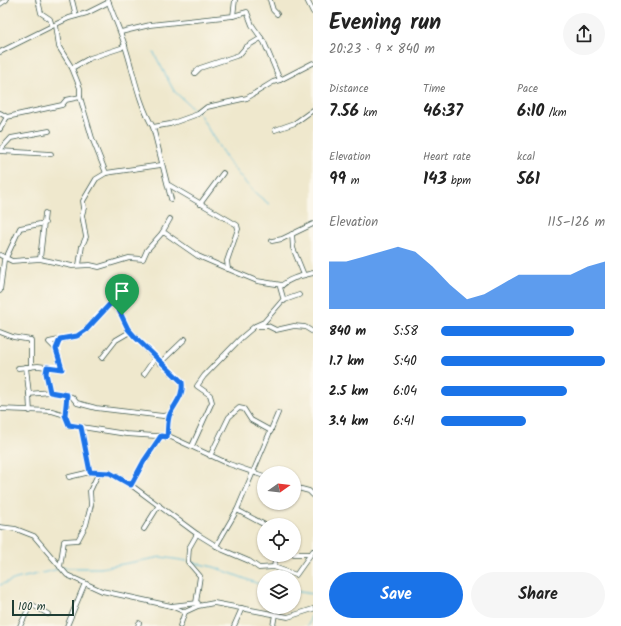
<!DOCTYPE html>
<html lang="en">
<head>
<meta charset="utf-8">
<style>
  :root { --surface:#fff; --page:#f6f6f6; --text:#222; --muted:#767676; --accent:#1a73e8 }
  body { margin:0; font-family:Kalam,sans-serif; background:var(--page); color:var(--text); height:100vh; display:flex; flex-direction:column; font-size:15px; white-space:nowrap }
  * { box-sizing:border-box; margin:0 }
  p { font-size:13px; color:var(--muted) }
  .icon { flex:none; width:22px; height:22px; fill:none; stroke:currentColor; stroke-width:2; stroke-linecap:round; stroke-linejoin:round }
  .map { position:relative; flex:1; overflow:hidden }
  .side { display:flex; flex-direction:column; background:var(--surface); width:308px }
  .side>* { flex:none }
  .needle { width:26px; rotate:76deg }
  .fabs { position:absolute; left:257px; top:466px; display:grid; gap:8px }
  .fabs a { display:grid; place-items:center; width:44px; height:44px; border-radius:50%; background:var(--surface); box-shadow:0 1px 3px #0004; font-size:20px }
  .scale { position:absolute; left:12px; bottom:10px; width:62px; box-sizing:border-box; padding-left:4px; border:2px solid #1f3d34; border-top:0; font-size:11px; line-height:14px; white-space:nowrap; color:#1f3d34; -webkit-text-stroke:3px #fbf7ec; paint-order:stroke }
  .pin { position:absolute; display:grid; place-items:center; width:34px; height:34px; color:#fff; margin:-41px -17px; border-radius:50% 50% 50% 0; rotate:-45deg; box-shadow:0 0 4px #0007 }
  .pin .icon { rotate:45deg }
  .round { display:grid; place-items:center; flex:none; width:42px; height:42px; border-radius:21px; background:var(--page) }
  .overview { display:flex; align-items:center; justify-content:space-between; height:68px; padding:0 16px }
  h1 { font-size:22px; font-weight:600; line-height:30px }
  .figures { display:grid; grid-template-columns:repeat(3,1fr); gap:6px; height:68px; padding:4px 16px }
  .figures div { display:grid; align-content:center }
  .figures b { font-size:17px; font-weight:600 }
  .figures small { font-size:11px; font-weight:400 }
  .figures p { font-size:11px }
  .chart { height:112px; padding:8px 16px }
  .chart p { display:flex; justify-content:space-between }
  .chart svg { width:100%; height:72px; margin-top:4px; fill:var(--accent); opacity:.7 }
  .cta { display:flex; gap:8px; margin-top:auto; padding:8px 16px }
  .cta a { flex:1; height:46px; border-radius:24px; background:var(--accent); color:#fff; font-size:16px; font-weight:600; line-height:46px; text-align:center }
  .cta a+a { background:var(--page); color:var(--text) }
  ul { padding:0 16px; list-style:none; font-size:13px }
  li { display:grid; grid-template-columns:64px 48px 1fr; align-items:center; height:30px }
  li i { height:10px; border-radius:5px; background:var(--accent) }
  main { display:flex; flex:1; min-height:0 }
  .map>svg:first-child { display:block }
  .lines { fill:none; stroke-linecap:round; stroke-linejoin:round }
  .stream { stroke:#5cbcda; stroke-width:1 }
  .street-casing { stroke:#3e574b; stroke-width:5.5 }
  .street { stroke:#fff; stroke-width:4 }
  .route-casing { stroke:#fff; stroke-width:8 }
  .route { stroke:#1a73e8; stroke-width:5 }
</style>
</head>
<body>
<main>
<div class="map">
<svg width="313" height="626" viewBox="0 0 313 626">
  <rect width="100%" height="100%" fill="#fbf7ec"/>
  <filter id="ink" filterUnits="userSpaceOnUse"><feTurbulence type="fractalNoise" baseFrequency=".025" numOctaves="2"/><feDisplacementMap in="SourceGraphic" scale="8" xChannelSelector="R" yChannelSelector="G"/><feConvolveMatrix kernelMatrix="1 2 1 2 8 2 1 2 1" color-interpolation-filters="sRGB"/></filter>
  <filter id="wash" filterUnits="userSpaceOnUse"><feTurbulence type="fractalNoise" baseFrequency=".012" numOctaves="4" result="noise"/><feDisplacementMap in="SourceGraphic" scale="16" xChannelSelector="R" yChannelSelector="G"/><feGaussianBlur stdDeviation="0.9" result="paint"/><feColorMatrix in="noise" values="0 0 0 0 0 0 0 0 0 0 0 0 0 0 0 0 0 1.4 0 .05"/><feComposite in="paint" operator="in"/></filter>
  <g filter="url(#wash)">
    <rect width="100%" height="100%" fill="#efe8cd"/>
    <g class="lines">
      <g class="stream">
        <path d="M154 53 174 91 198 113"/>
        <path d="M200 115C219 147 238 182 269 204"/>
        <path d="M190 562 214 567 264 586"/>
        <path d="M62 568H101L161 557 187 561"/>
        <path d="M0 585 16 579 59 569"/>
        <path d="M294 591 313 594"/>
        <path d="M308 626 311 616"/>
      </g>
    </g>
  </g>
  <g filter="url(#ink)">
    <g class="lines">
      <g class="street-casing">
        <g id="street">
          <path d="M38 0 41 13 50 19 52 26"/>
          <path d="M72 0 76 16"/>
          <path d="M108 0C113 15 120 30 125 46 134 73 138 102 153 127L171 199"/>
          <path d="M270 0 273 10 277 14"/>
          <path d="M307 0 313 12"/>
          <path d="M0 4 6 0"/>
          <path d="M233 16 247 12 252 25 264 42 280 80"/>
          <path d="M56 25 59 47 72 68 80 88V97L92 138 106 173"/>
          <path d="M121 32 150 25 233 16 235 0"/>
          <path d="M0 52 52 26 69 18 87 13 109 2"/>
          <path d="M72 68 90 58 121 48 125 45"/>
          <path d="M195 73 200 68 239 55 246 47 261 38"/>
          <path d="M0 113 7 117"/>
          <path d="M153 127 170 124 198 114 207 107 247 98 273 82 280 80 313 63"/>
          <path d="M0 129 7 117 62 105 66 100 80 97"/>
          <path d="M275 130 295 123 313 110"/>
          <path d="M0 150 11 138 49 131"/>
          <path d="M0 151 51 154"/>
          <path d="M200 204 223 173"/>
          <path d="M45 223 20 228 6 258 12 261 40 259 72 266 90 265 99 267 129 258 143 259 147 250 162 233H165L198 256 228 269 227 261 238 229 237 225 169 185"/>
          <path d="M162 233 170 219"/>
          <path d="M292 234 293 248 304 275"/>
          <path d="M272 241 282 239 313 224"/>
          <path d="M0 255 6 258 4 260 0 291"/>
          <path d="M40 259 45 213"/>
          <path d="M79 265 82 246 86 237 82 215 84 208 83 201 96 179 106 173 161 165"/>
          <path d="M228 269 257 281 282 285"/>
          <path d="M284 301 280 287C289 278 301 276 313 273"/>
          <path d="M256 326H268L276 330 294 326 305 327 313 332"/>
          <path d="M128 329 160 363 185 339"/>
          <path d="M0 332 13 337 31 340V367"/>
          <path d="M161 363 182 382C184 396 175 403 170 414 167 420 168 430 167 437"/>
          <path d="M26 367 29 394 50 392"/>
          <path d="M47 367 46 373 50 392 67 395 72 397 77 403 96 408 163 416 169 415"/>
          <path d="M18 368 38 366 62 369 56 349 49 342 77 336 86 330 110 304H116L128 329V333L116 340 102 358"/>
          <path d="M144 374 155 358"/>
          <path d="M29 394 30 411"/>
          <path d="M67 395 65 415 69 425 126 434 171 437 229 464 264 476"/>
          <path d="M0 409 52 411 65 415"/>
          <path d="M81 427 90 472"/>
          <path d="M192 446 212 402 210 395 197 386 204 376 241 338 255 326 264 322 282 301 299 295"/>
          <path d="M210 456 229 417 239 408 244 409 251 420 271 431"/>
          <path d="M69 477 90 472 110 473 131 485 197 534 223 550 249 561 259 568 274 567 296 575 313 551"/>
          <path d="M131 485 144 461 161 436"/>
          <path d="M294 487 309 491 313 495"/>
          <path d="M237 510 265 525"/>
          <path d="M0 527 16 529 34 536 67 575 102 591 171 606 185 612 198 606 214 603 288 617 313 609"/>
          <path d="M144 529 159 505"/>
          <path d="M216 546 237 510 278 413"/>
          <path d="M294 554H311"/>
          <path d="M60 567 64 541 78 540 86 525 91 505 90 491 99 472"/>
          <path d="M274 567 276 555"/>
          <path d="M196 603 200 576 188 562 189 548 197 534"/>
          <path d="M171 606 198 603"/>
          <path d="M20 626 31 604 48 614"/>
          <path d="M67 626 85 583"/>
          <path d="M138 626 139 623"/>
          <path d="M180 626 185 612"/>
          <path d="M234 626 242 608"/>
          <path d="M273 626 275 614"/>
        </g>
      </g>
      <use href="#street" class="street"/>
    </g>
  </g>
  <g class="lines" filter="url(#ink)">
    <g class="route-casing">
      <path id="route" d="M110 304H116L128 329 136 338 182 382C184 396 175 403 170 414 167 420 168 430 167 437L161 436 144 461 131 485 110 473 90 472 81 427 69 425 65 415 67 395 50 392 46 373 47 367 62 369 56 349 60 339 77 336 86 330Z"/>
    </g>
    <use href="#route" class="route"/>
  </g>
</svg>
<div class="fabs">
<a><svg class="needle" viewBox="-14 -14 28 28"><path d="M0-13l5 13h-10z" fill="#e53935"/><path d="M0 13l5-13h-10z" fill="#767676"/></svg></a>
<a><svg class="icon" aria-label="locate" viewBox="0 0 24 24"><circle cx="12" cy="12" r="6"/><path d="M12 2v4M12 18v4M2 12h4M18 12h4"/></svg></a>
<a><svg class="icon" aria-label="layers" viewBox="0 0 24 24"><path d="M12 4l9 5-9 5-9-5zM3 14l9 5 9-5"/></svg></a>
</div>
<div class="scale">100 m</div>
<div class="pin" style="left:122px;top:315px;background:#1e9e55"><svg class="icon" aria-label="arrive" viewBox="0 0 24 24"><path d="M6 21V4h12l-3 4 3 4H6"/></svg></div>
</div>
<section class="side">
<div class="overview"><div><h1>Evening run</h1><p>20:23 · 9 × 840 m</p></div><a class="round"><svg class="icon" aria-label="share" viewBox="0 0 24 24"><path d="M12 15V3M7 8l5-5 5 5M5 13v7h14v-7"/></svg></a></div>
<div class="figures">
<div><p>Distance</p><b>7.56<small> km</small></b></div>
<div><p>Time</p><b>46:37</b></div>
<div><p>Pace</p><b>6:10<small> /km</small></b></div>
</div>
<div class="figures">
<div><p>Elevation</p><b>99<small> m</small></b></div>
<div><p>Heart rate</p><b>143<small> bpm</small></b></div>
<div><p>kcal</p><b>561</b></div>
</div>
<div class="chart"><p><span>Elevation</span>115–126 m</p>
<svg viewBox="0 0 160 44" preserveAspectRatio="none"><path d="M0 44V15L10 15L20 12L30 9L40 6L50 9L60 18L70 29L80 38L90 35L100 29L110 23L120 23L130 23L140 23L150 18L160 15V44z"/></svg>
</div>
<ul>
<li><b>840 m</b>5:58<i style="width:81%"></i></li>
<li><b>1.7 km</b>5:40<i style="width:100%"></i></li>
<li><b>2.5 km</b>6:04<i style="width:77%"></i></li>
<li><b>3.4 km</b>6:41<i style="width:52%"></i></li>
</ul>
<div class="cta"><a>Save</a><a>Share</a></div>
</section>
</main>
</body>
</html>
